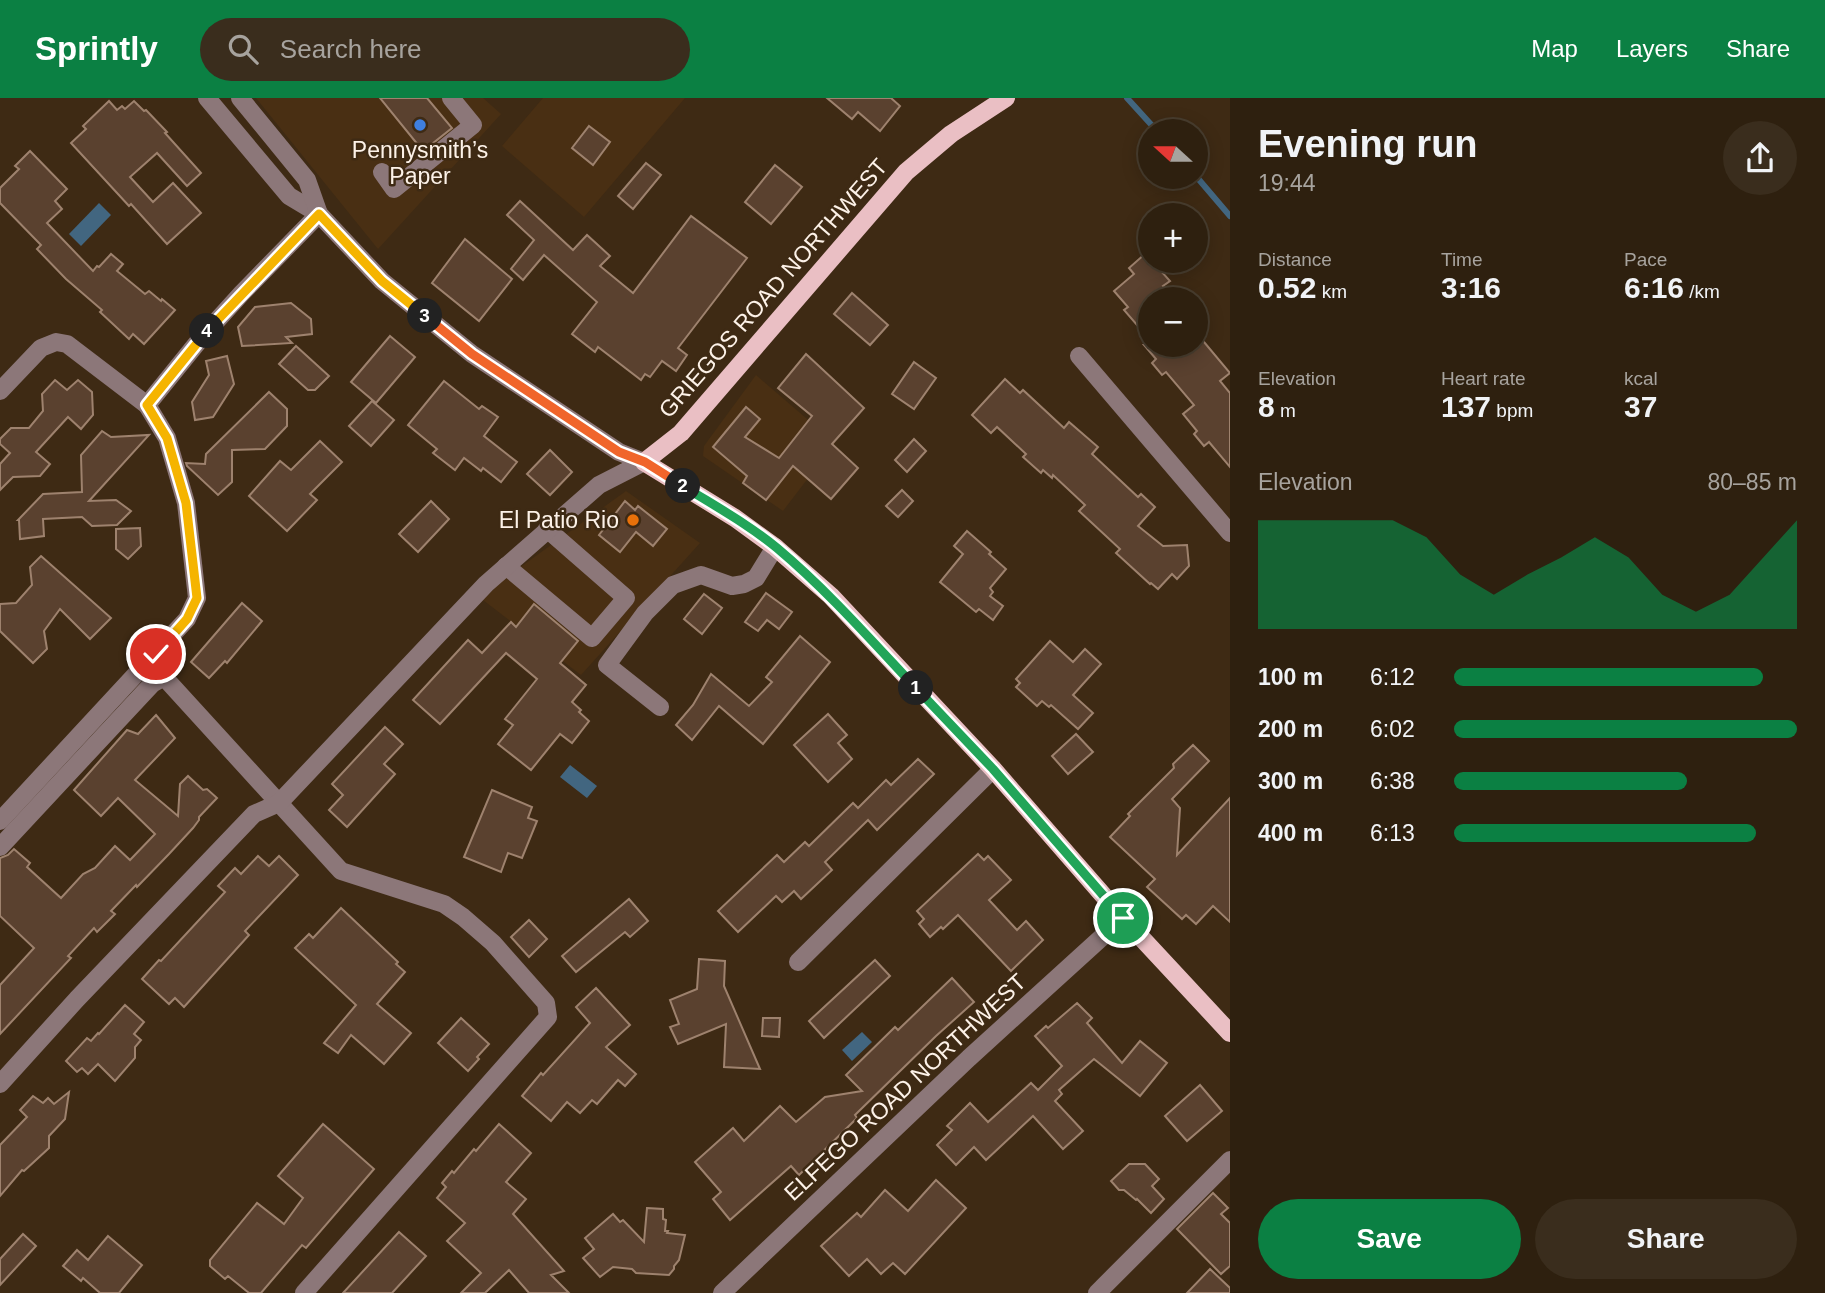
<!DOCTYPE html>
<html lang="en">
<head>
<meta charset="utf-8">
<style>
  :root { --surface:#2e200f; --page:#3a2d1d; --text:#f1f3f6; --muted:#a7a39e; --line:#493e2f; --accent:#0b8043 }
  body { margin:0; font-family:Helvetica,sans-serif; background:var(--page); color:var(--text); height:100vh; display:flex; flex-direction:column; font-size:26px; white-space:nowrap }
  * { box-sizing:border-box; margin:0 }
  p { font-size:23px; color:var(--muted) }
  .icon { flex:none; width:38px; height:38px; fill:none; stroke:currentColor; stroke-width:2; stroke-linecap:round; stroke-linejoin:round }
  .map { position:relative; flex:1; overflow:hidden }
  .side { display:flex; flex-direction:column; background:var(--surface); width:595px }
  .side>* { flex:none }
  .needle { width:46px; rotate:291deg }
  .fabs { position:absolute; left:1138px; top:21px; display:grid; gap:14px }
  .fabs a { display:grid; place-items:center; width:70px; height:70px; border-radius:50%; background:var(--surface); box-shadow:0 4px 18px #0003,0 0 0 2px var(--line); font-size:35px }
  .pin { position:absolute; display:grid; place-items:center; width:60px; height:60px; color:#fff; margin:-30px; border:4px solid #fff; border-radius:50%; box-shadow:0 2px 7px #0007 }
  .km { position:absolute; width:35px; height:35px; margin:-18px; border-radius:50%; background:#222; color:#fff; font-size:19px; line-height:35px; text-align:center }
  .round { display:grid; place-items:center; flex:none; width:74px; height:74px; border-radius:37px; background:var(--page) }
  .summary { display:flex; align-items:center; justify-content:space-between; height:119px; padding:0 28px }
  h1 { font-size:38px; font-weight:600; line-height:52px }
  .metrics { display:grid; grid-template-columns:repeat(3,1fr); gap:10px; height:119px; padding:7px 28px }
  .metrics div { display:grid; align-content:center }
  .metrics b { font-size:30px; font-weight:600 }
  .metrics small { font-size:19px; font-weight:400 }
  .metrics p { font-size:19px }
  .chart { height:196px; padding:14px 28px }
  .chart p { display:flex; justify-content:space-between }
  .chart svg { width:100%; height:126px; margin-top:7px; fill:var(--accent); opacity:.7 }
  .action { display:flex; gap:14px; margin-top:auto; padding:14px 28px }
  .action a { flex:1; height:80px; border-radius:42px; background:var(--accent); color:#fff; font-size:28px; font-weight:600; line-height:80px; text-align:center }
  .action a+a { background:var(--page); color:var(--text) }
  ul { padding:0 28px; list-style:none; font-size:23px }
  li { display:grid; grid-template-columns:112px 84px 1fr; align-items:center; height:52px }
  li i { height:18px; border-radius:9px; background:var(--accent) }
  header { display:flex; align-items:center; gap:42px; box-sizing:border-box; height:98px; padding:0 35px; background:var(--accent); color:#fff }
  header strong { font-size:33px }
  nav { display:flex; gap:38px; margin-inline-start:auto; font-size:24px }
  .search { width:490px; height:63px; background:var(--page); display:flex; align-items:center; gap:18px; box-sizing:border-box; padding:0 24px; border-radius:38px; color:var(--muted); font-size:26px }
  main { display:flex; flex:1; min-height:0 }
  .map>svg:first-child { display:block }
  .built { fill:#492f13 }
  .water { fill:#426680 }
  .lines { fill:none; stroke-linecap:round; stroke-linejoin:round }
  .stream { stroke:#426680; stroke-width:6 }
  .building { fill:#5a412f; stroke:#9e826e; stroke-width:2 }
  .minor { stroke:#8c7779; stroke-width:18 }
  .major { stroke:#eabfc4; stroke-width:18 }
  .split-1-casing { stroke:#fff; stroke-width:14 }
  .split-2-casing { stroke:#fff; stroke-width:14 }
  .split-3-casing { stroke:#fff; stroke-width:14 }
  .split-4-casing { stroke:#fff; stroke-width:14 }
  .split-5-casing { stroke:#fff; stroke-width:14 }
  .split-1 { stroke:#22a559; stroke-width:9 }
  .split-2 { stroke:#22a559; stroke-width:9 }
  .split-3 { stroke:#f0652b; stroke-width:9 }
  .split-4 { stroke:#f5b400; stroke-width:9 }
  .split-5 { stroke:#f5b400; stroke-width:9 }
  .shop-dot { fill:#3f7fe0; stroke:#3e2a14; stroke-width:2.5 }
  .food-dot { fill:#e8710a; stroke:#3e2a14; stroke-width:2.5 }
  .labels { text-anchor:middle; stroke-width:5; stroke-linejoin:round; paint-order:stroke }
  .poi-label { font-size:23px; fill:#fdf2e8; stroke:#3e2a14 }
  .street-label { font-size:23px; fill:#fdf2e8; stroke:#3e2a14 }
</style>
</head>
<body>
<header>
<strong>Sprintly</strong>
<div class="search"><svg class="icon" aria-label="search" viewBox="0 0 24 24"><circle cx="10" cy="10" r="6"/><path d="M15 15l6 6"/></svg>Search here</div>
<nav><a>Map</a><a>Layers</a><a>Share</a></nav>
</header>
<main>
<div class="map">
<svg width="1230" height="1195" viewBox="0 0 1230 1195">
  <rect width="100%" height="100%" fill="#3e2a14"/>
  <g class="built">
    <path d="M256 0H483L501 16 378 151Z"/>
    <path d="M543 0H685L584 119 502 48Z"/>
    <path d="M756 277 835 345 783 413 703 358 704 348Z"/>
    <path d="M626 393 700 445 581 577 483 502 504 481Z"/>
  </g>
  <g class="water">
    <path d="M99 105 111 117 81 148 69 136Z"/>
    <path d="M570 667 597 688 587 700 560 679Z"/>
    <path d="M862 934 872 944 852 963 842 952Z"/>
  </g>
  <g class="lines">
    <g class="stream">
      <path d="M1127 0 1157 33"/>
      <path d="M1195 77 1230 118"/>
    </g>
  </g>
  <g class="building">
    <path d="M380 0H427L452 30 423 53Z"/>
    <path d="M827 0H891L900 8 880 33 858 14 852 21Z"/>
    <path d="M109 3 117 12 122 8 125 11 134 3 144 13 146 12 167 34 165 35 201 75 187 88 157 55 130 79 153 104 173 85 201 115 167 146 131 106 129 108 71 45 86 31 83 28Z"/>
    <path d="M589 28 610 44 593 67 572 50Z"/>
    <path d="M30 53 67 91 55 103 62 111 47 125 93 173 97 168 99 169 111 156 123 166 117 173 145 196 149 193 161 203 162 201 175 212 144 246 133 236 129 241 100 214 102 212 66 181 37 151 41 147 0 105V90L19 71 15 68Z"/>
    <path d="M646 65 661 77 633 111 618 98Z"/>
    <path d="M775 67 802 89 771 126 745 104Z"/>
    <path d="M520 103 573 152 587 137 610 158 600 168 633 195 691 118 747 160 678 250 687 257 676 273 662 263 650 279 645 276 641 282 598 249 595 254 572 236 597 204 544 157 523 182 511 171 534 142 507 117Z"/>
    <path d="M465 141 512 181 479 223 432 185Z"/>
    <path d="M1146 155 1150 160V163H1152L1170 183 1163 188 1174 201H1150V242L1124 212 1128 209 1114 193 1134 176 1129 170Z"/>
    <path d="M852 195 888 227 870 247 834 216Z"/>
    <path d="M291 205 311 221 312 236 286 239 292 245 242 248 238 229 255 209Z"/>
    <path d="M390 238 415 259 376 305 351 284Z"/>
    <path d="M1199 238 1230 275 1220 283 1230 295V369L1209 344 1204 348 1194 336 1197 333 1183 316 1194 307 1166 274 1162 277 1152 265 1156 261 1144 247H1195V241Z"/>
    <path d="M296 248 329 278 315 292H308L279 266Z"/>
    <path d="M806 256 864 310 832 346 858 370 831 401 793 368 766 402 743 385 747 378 713 349 746 309 760 321 745 339 779 360 812 318 778 290Z"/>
    <path d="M227 258 234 286 213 319 195 322 192 304 209 277 206 263Z"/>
    <path d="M914 264 936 280 914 311 892 296Z"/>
    <path d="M1005 281 1020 295 1023 292 1064 330 1069 324 1098 349 1092 356 1138 399 1141 396 1155 409 1138 428 1163 448 1187 447 1189 468 1177 481 1172 476 1158 491 1151 485 1150 486 1116 455 1120 451 1079 413 1085 407 1053 377 1052 380 1043 372 1041 375 1023 359 1026 356 997 329 991 335 972 317Z"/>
    <path d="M55 282 67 292 78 282 92 294 93 317 81 331 68 319 36 354 50 366 40 378 13 379 0 392V366L10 355 0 346V341L11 330H29L43 313 42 296Z"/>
    <path d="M444 283 479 311 482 308 498 319 484 338 517 364 501 384 483 370 481 373 464 360 455 372 433 355 437 351 408 327Z"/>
    <path d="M269 294 287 311V328L265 351 232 352V384L218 397 187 368 186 365 205 366 206 356Z"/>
    <path d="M372 303 394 322 371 348 349 328Z"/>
    <path d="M102 333 111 339 149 337 89 403 116 402 131 413 117 427 92 428 82 419 43 421 44 438 20 441 19 422H18L43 396 82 394 81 357Z"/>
    <path d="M914 341 926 353 907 374 895 362Z"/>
    <path d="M320 343 342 364 310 396 317 402 287 433 249 398 280 363 291 372Z"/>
    <path d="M550 352 572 374 550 397 527 376Z"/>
    <path d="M902 392 913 403 898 419 886 408Z"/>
    <path d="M431 403 449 421 418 454 399 436Z"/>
    <path d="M625 403 635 412 638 408 667 431 653 448 636 434 620 454 599 437Z"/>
    <path d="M140 430 141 448 128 461 116 451V431Z"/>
    <path d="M967 433 991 454 989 456 1006 471 990 490 993 494 990 498 1003 508 993 522 979 511 976 514 940 484 963 456 954 448Z"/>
    <path d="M41 458 111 520 90 541 60 511 44 533 47 551 33 565 0 533V506L16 505 32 487 30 469Z"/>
    <path d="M766 495 792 514 779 531 767 522 758 533 745 524Z"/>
    <path d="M704 496 722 510 702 536 684 521Z"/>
    <path d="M242 505 262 523 227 565 225 563 209 580 191 564Z"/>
    <path d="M534 506 578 543 560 565 586 587 572 604 581 612 579 614 589 623 572 645 560 636 531 672 498 646 513 627 505 621 537 581 506 555 440 626 413 602 468 542 482 555 511 524 516 529Z"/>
    <path d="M800 538 830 564 763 646 719 608 692 642 676 627 693 607 711 576 749 608 772 584 766 579Z"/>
    <path d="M1050 543 1073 564 1085 551 1101 566 1073 597 1093 615 1078 631 1051 607 1049 609 1042 603 1037 608 1016 589 1020 585 1016 581Z"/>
    <path d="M828 616 847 637 838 645 852 661 828 684 794 647Z"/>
    <path d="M156 617 175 640 135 682 178 718 180 686 188 678 203 692 207 691 217 700 199 719V722L193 730 169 756 137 789 136 787 111 813 115 816 97 834 94 830 68 858 71 860 0 936V887L34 850 0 818V760L8 757 14 751 30 765 27 769 61 800 83 776 95 770 115 748 130 762 155 736 118 700 101 718 74 692 127 632 138 636Z"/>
    <path d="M385 629 403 646 384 666 395 676 347 729 329 712 343 697 332 686Z"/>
    <path d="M1076 636 1093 654 1068 676 1052 658Z"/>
    <path d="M1193 647 1209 663 1172 701 1180 710 1177 757 1230 700V824L1213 808 1196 826 1186 817 1182 821 1147 789 1155 781 1110 739 1130 718 1128 716 1174 670 1173 666Z"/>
    <path d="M918 661 934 676 877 732 868 722 825 764 832 772 801 801 794 793 782 804 776 798 738 834 718 813 777 757 784 764 805 744 809 748 853 705 858 710 886 682 891 687Z"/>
    <path d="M492 692 532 709 528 720 537 723 522 760 508 755 501 774 464 759Z"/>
    <path d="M978 756 984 762 988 758 1011 782 989 802 1017 832 1026 823 1043 842 1011 873 958 817 943 831 941 829 930 839 919 826 924 821 917 813Z"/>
    <path d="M258 758 269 768 279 758 298 777 245 833 249 837 184 909 175 900 169 906 142 881 159 862 161 863 225 794 218 788 235 770 241 776Z"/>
    <path d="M629 801 648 823 630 839 625 834 576 874 562 858Z"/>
    <path d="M341 810 398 864 396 866 405 874 377 906 411 935 384 966 351 937 338 955 324 945 356 907 295 850 309 836 313 840Z"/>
    <path d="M529 822 547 841 529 859 511 839Z"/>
    <path d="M699 861 725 863 724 888 760 971 724 969 726 926 678 946 670 929 679 926 670 902 697 891Z"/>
    <path d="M875 862 890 878 824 940 809 923Z"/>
    <path d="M952 880 974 904 936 938 855 1017 857 1020 799 1077 791 1068 730 1122 713 1101 721 1094 695 1064 733 1030 744 1043 780 1008 796 1024 825 999 862 993 846 977 895 929 898 932Z"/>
    <path d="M596 890 630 927 606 949 636 976 625 988 618 982 597 1006 592 1002 580 1015 567 1004 551 1023 522 998 541 975 543 977 590 925 576 909Z"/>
    <path d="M1077 905 1092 920 1087 925 1122 965 1140 943 1167 965 1140 998 1094 961 1059 992 1062 996 1055 1003 1083 1033 1063 1051 1033 1018 986 1062 974 1049 956 1067 937 1047 952 1032 947 1028 970 1005 988 1024 1031 985 1038 992 1062 968 1035 938 1046 928 1048 930Z"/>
    <path d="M125 907 144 924 134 936 141 942 135 949V960L115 983 98 966 88 976 82 970 77 974 66 963 87 940 91 943 98 935 99 936Z"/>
    <path d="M461 920 489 946 477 959 479 961 468 973 438 945Z"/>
    <path d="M763 920H780L779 939 762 938Z"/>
    <path d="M1200 987 1222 1013 1187 1043 1165 1018Z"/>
    <path d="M69 994 65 1021 49 1038V1050L24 1073 22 1072 0 1098V1047L27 1019 20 1012 33 998 43 1005 48 1000 54 1006Z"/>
    <path d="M323 1026 374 1071 306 1150 302 1147 261 1195H249L228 1178 225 1181 210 1168V1162L257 1105 284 1126 303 1100 278 1078Z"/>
    <path d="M499 1026 531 1055 506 1084 526 1101 513 1116 564 1173 551 1177 569 1195H529L509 1172 485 1195H461L481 1175 447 1143 465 1125 437 1100 446 1089 442 1085 452 1073 454 1075 474 1051 476 1053Z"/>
    <path d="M1129 1066H1145L1159 1081 1152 1088 1164 1101 1151 1115 1137 1101 1136 1102 1124 1092H1119L1111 1083Z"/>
    <path d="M936 1082 966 1110 905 1176 893 1165 881 1176 867 1161 849 1178 821 1148 857 1115 861 1119 885 1092 908 1113Z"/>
    <path d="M1213 1095 1228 1110 1221 1116 1230 1125V1168L1221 1176 1177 1131Z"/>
    <path d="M647 1110 663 1111V1121L666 1122 665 1133H668L667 1135 685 1137 679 1162 674 1168V1171L669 1177 636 1175 632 1171 613 1169 600 1179 583 1160 594 1151 585 1140 613 1116 620 1124 623 1122 644 1144Z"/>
    <path d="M399 1134 426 1158 392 1195H343Z"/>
    <path d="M23 1136 36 1148 0 1187V1161Z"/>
    <path d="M108 1138 142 1167 119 1195H100L83 1180 81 1183 63 1168 77 1152 88 1162Z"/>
    <path d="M1210 1171 1230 1190V1195H1187Z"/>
  </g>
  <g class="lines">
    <g class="minor">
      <path d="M207 0 289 98 319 116 382 183 472 256 619 354 644 364"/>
      <path d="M240 0 307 82 319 116"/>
      <path d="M382 74 394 91 473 27 451 0"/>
      <path d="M1079 258 1230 435"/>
      <path d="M0 293 41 250 56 244 67 246 147 307"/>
      <path d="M506 468 592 540 626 500 547 431"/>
      <path d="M660 609 607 567 645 515 673 487 701 477 732 488 744 486 756 480 775 449"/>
      <path d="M0 723 187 521 197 500 186 405 167 340 147 307 202 239 241 196 319 116"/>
      <path d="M0 749 152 586 164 579 341 773 444 806 463 819 493 845 546 905 548 919 304 1195"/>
      <path d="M798 864 993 671"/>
      <path d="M0 986 77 901 254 716 279 705 486 486 599 387 644 364"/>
      <path d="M722 1195 969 960 1123 820"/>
      <path d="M1097 1195 1230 1062"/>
    </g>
    <path class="major" d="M1006 0 951 36 906 74 681 335 644 364 735 420 775 449 831 498 993 671 1123 820 1230 935"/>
  </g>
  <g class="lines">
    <g class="split-1-casing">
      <path id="split-1" d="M916 590 993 671 1123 820"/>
    </g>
    <g class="split-2-casing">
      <path id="split-2" d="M683 388C715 408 748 426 777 450 827 492 871 542 916 590"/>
    </g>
    <g class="split-3-casing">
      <path id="split-3" d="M425 218 472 256 619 354 645 364 683 388"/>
    </g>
    <g class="split-4-casing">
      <path id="split-4" d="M207 233 319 116 382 183 425 218"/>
    </g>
    <g class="split-5-casing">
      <path id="split-5" d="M156 556 187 521 197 500 186 405 167 340 147 307 207 233"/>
    </g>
    <use href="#split-1" class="split-1"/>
    <use href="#split-2" class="split-2"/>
    <use href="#split-3" class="split-3"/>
    <use href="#split-4" class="split-4"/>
    <use href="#split-5" class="split-5"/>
  </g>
  <circle class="shop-dot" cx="420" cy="27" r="7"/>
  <circle class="food-dot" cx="633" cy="422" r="7"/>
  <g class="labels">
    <g class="poi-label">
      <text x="420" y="60">Pennysmith’s<tspan x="420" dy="26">Paper</tspan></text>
      <text x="619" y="430" text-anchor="end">El Patio Rio</text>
    </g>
    <g class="street-label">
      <text transform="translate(773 190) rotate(-49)" y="8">GRIEGOS ROAD NORTHWEST</text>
      <text transform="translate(905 989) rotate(-43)" y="8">ELFEGO ROAD NORTHWEST</text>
    </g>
  </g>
</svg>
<div class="fabs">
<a><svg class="needle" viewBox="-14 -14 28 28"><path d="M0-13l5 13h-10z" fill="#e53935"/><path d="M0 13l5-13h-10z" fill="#a7a39e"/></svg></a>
<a>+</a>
<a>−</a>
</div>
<div class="pin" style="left:1123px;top:820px;background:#1e9e55"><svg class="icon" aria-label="arrive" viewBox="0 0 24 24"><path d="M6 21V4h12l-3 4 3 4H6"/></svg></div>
<div class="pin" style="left:156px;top:556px;background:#d93025"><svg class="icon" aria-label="check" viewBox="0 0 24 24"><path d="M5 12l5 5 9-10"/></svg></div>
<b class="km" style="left:916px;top:590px">1</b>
<b class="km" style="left:683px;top:388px">2</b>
<b class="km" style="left:425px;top:218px">3</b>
<b class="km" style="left:207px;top:233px">4</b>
</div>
<section class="side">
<div class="summary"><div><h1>Evening run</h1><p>19:44</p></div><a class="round"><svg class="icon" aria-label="share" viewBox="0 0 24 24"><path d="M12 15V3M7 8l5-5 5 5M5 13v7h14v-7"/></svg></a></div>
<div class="metrics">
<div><p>Distance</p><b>0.52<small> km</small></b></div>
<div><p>Time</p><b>3:16</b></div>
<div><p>Pace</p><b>6:16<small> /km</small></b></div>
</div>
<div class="metrics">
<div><p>Elevation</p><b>8<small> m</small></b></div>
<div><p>Heart rate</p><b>137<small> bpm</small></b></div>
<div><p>kcal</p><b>37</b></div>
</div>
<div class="chart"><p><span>Elevation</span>80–85 m</p>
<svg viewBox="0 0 160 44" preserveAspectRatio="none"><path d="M0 44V6L10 6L20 6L30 6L40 6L50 12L60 25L70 32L80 25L90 19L100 12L110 19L120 32L130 38L140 32L150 19L160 6V44z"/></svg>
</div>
<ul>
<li><b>100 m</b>6:12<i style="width:90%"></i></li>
<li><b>200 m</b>6:02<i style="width:100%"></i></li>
<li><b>300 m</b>6:38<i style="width:68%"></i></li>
<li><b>400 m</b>6:13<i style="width:88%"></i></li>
</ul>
<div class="action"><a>Save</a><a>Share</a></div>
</section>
</main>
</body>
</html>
